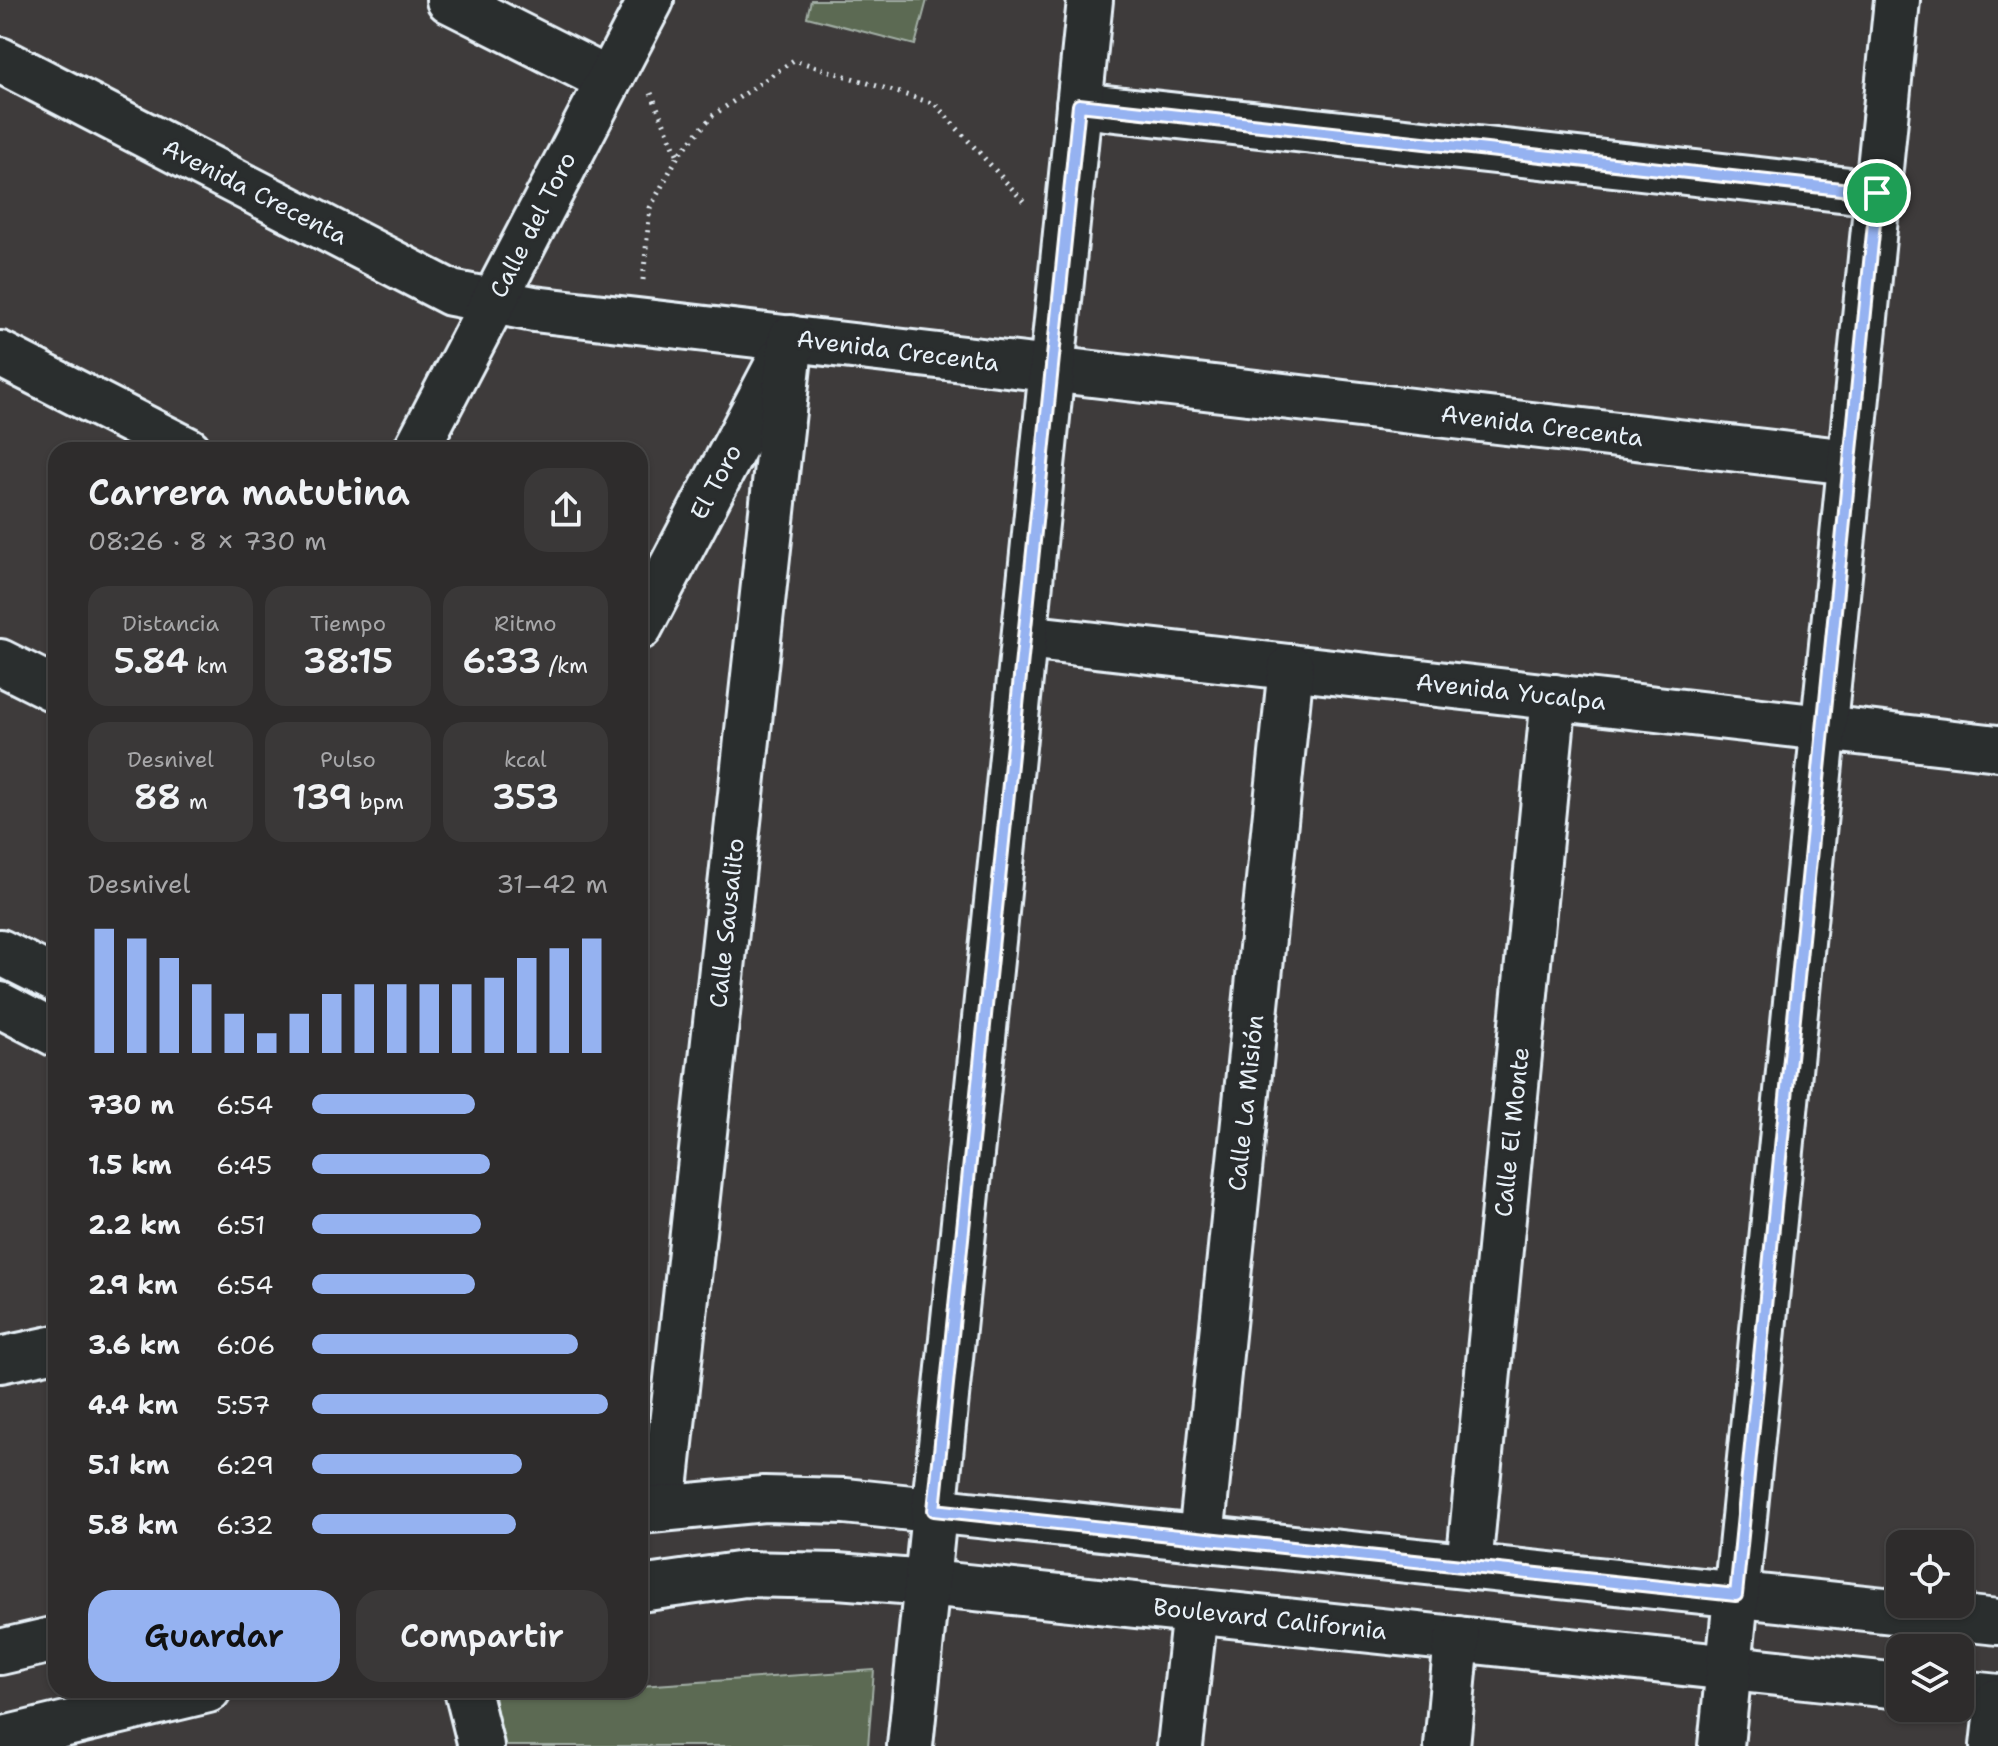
<!DOCTYPE html>
<html lang="es">
<head>
<meta charset="utf-8">
<style>
  :root { --surface:#2e2c2c; --page:#3a3838; --text:#f1f3f6; --muted:#a7a7a9; --line:#494848; --accent:#95b2f1 }
  body { margin:0; font-family:"Shantell Sans",sans-serif; background:var(--page); color:var(--text); height:100vh; display:flex; flex-direction:column; font-size:30px; white-space:nowrap }
  * { box-sizing:border-box; margin:0 }
  p { font-size:26px; color:var(--muted) }
  .icon { flex:none; width:44px; height:44px; fill:none; stroke:currentColor; stroke-width:2; stroke-linecap:round; stroke-linejoin:round }
  .map { position:relative; flex:1; overflow:hidden }
  .details { position:absolute; left:48px; top:442px; width:600px; height:1256px; display:flex; flex-direction:column; background:var(--surface); border-radius:24px; box-shadow:0 2px 6px #0004,0 0 0 2px var(--line) }
  .details>* { flex:none }
  .controls { position:absolute; left:1886px; top:1530px; display:grid; gap:16px }
  .controls a { display:grid; place-items:center; width:88px; height:88px; border-radius:16px; background:var(--surface); box-shadow:0 2px 6px #0004,0 0 0 2px var(--line); font-size:40px }
  .pin { position:absolute; display:grid; place-items:center; width:68px; height:68px; color:#fff; margin:-34px; border:4px solid #fff; border-radius:50%; box-shadow:0 2px 8px #0007 }
  .round { display:grid; place-items:center; flex:none; width:84px; height:84px; border-radius:24px; background:var(--page) }
  .overview { display:flex; align-items:center; justify-content:space-between; height:136px; padding:0 40px }
  h1 { font-size:36px; font-weight:600; line-height:60px }
  .metrics { display:grid; grid-template-columns:repeat(3,1fr); gap:12px; height:136px; padding:8px 40px }
  .metrics div { display:grid; align-content:center; border-radius:20px; background:var(--page); text-align:center }
  .metrics b { font-size:34px; font-weight:600 }
  .metrics small { font-size:22px; font-weight:400 }
  .metrics p { font-size:22px }
  .chart { height:224px; padding:16px 40px }
  .chart p { display:flex; justify-content:space-between }
  .chart svg { width:100%; height:144px; margin-top:8px; stroke:var(--accent); stroke-width:6 }
  .button { display:flex; gap:16px; margin-top:auto; padding:16px 40px }
  .button a { flex:1; height:92px; border-radius:24px; background:var(--accent); color:#111; font-size:32px; font-weight:600; line-height:92px; text-align:center }
  .button a+a { background:var(--page); color:var(--text) }
  ul { padding:0 40px; list-style:none; font-size:26px }
  li { display:grid; grid-template-columns:128px 96px 1fr; align-items:center; height:60px }
  li i { height:20px; border-radius:10px; background:var(--accent) }
  .map>svg:first-child { display:block }
  .green { fill:#5b6a52; stroke:#a2aea5; stroke-width:2 }
  .lines { fill:none; stroke-linecap:round; stroke-linejoin:round }
  .minor-casing { stroke:#e8f1f8; stroke-width:50 }
  .path { stroke:#e8f1f8; stroke-width:5; stroke-dasharray:2 6; stroke-linecap:butt }
  .minor { stroke:#2a2d2e; stroke-width:44 }
  .route-casing { stroke:#fff; stroke-width:16 }
  .route { stroke:#95b2f1; stroke-width:10 }
  .labels { text-anchor:middle; stroke-width:7; stroke-linejoin:round; paint-order:stroke }
  .street-label { font-size:24px; fill:#e8f1f8; stroke:#2a2d2e }
</style>
</head>
<body>
<div class="map">
<svg width="1998" height="1746" viewBox="0 0 1998 1746">
  <rect width="100%" height="100%" fill="#3e3b3b"/>
  <filter id="ink" filterUnits="userSpaceOnUse"><feTurbulence type="fractalNoise" baseFrequency=".0125" numOctaves="2"/><feDisplacementMap in="SourceGraphic" scale="16" xChannelSelector="R" yChannelSelector="G"/><feConvolveMatrix kernelMatrix="1 2 1 2 8 2 1 2 1" color-interpolation-filters="sRGB"/></filter>
  <g filter="url(#ink)">
    <g class="green">
      <path d="M811 0H927L915 45 807 17Z"/>
      <path d="M874 1670 868 1746H503L494 1696 586 1690H640V1686Z"/>
    </g>
    <g class="lines">
      <g class="minor-casing">
        <g id="minor">
          <path d="M449 0 608 80"/>
          <path d="M0 60 451 293 534 309 1850 462"/>
          <path d="M1079 105 1877 193"/>
          <path d="M0 354 188 450"/>
          <path d="M416 450 651 0"/>
          <path d="M640 627 780 360"/>
          <path d="M1025 637 1998 748"/>
          <path d="M0 662 56 690"/>
          <path d="M0 952 56 980"/>
          <path d="M0 1005 56 1034"/>
          <path d="M0 1360 56 1348"/>
          <path d="M663 1507 791 338"/>
          <path d="M640 1511 764 1499 845 1501 1998 1622"/>
          <path d="M1201 1538 1291 667"/>
          <path d="M1469 1566 1554 697"/>
          <path d="M640 1589 745 1574 837 1576 928 1583 1900 1686"/>
          <path d="M0 1652 56 1639"/>
          <path d="M467 1690 481 1746"/>
          <path d="M1960 1693 1998 1697"/>
          <path d="M0 1740 208 1690"/>
          <path d="M910 1746 1090 0"/>
          <path d="M1180 1746 1195 1611"/>
          <path d="M1447 1746 1457 1639"/>
          <path d="M1721 1746 1897 0"/>
          <path d="M1993 1746 1998 1701"/>
        </g>
      </g>
      <g class="path">
        <path d="M651 93 678 156"/>
        <path d="M643 280 650 208 678 156 712 116 794 60 935 104 1026 204"/>
      </g>
      <use href="#minor" class="minor"/>
    </g>
  </g>
  <g class="lines" filter="url(#ink)">
    <g class="route-casing">
      <path id="route" d="M1079 105 1877 193 1736 1595 934 1510Z"/>
    </g>
    <use href="#route" class="route"/>
  </g>
  <g class="labels">
    <g class="street-label">
      <text transform="translate(255 192) rotate(27)" y="8">Avenida Crecenta</text>
      <text transform="translate(533 225) rotate(-63)" y="8">Calle del Toro</text>
      <text transform="translate(898 351) rotate(7)" y="8">Avenida Crecenta</text>
      <text transform="translate(1542 426) rotate(7)" y="8">Avenida Crecenta</text>
      <text transform="translate(716 482) rotate(-62)" y="8">El Toro</text>
      <text transform="translate(1511 692) rotate(6)" y="8">Avenida Yucalpa</text>
      <text transform="translate(727 923) rotate(-84)" y="8">Calle Sausalito</text>
      <text transform="translate(1246 1103) rotate(-84)" y="8">Calle La Misión</text>
      <text transform="translate(1512 1132) rotate(-84)" y="8">Calle El Monte</text>
      <text transform="translate(1270 1619) rotate(6)" y="8">Boulevard California</text>
    </g>
  </g>
</svg>
<div class="controls">
<a><svg class="icon" aria-label="locate" viewBox="0 0 24 24"><circle cx="12" cy="12" r="6"/><path d="M12 2v4M12 18v4M2 12h4M18 12h4"/></svg></a>
<a><svg class="icon" aria-label="layers" viewBox="0 0 24 24"><path d="M12 4l9 5-9 5-9-5zM3 14l9 5 9-5"/></svg></a>
</div>
<div class="pin" style="left:1877px;top:193px;background:#1e9e55"><svg class="icon" aria-label="arrive" viewBox="0 0 24 24"><path d="M6 21V4h12l-3 4 3 4H6"/></svg></div>
<section class="details">
<div class="overview"><div><h1>Carrera matutina</h1><p>08:26 · 8 × 730 m</p></div><a class="round"><svg class="icon" aria-label="share" viewBox="0 0 24 24"><path d="M12 15V3M7 8l5-5 5 5M5 13v7h14v-7"/></svg></a></div>
<div class="metrics">
<div><p>Distancia</p><b>5.84<small> km</small></b></div>
<div><p>Tiempo</p><b>38:15</b></div>
<div><p>Ritmo</p><b>6:33<small> /km</small></b></div>
</div>
<div class="metrics">
<div><p>Desnivel</p><b>88<small> m</small></b></div>
<div><p>Pulso</p><b>139<small> bpm</small></b></div>
<div><p>kcal</p><b>353</b></div>
</div>
<div class="chart"><p><span>Desnivel</span>31–42 m</p>
<svg viewBox="0 0 160 44" preserveAspectRatio="none"><path d="M5 44V6M15 44V9M25 44V15M35 44V23M45 44V32M55 44V38M65 44V32M75 44V26M85 44V23M95 44V23M105 44V23M115 44V23M125 44V21M135 44V15M145 44V12M155 44V9"/></svg>
</div>
<ul>
<li><b>730 m</b>6:54<i style="width:55%"></i></li>
<li><b>1.5 km</b>6:45<i style="width:60%"></i></li>
<li><b>2.2 km</b>6:51<i style="width:57%"></i></li>
<li><b>2.9 km</b>6:54<i style="width:55%"></i></li>
<li><b>3.6 km</b>6:06<i style="width:90%"></i></li>
<li><b>4.4 km</b>5:57<i style="width:100%"></i></li>
<li><b>5.1 km</b>6:29<i style="width:71%"></i></li>
<li><b>5.8 km</b>6:32<i style="width:69%"></i></li>
</ul>
<div class="button"><a>Guardar</a><a>Compartir</a></div>
</section>
</div>
</body>
</html>
